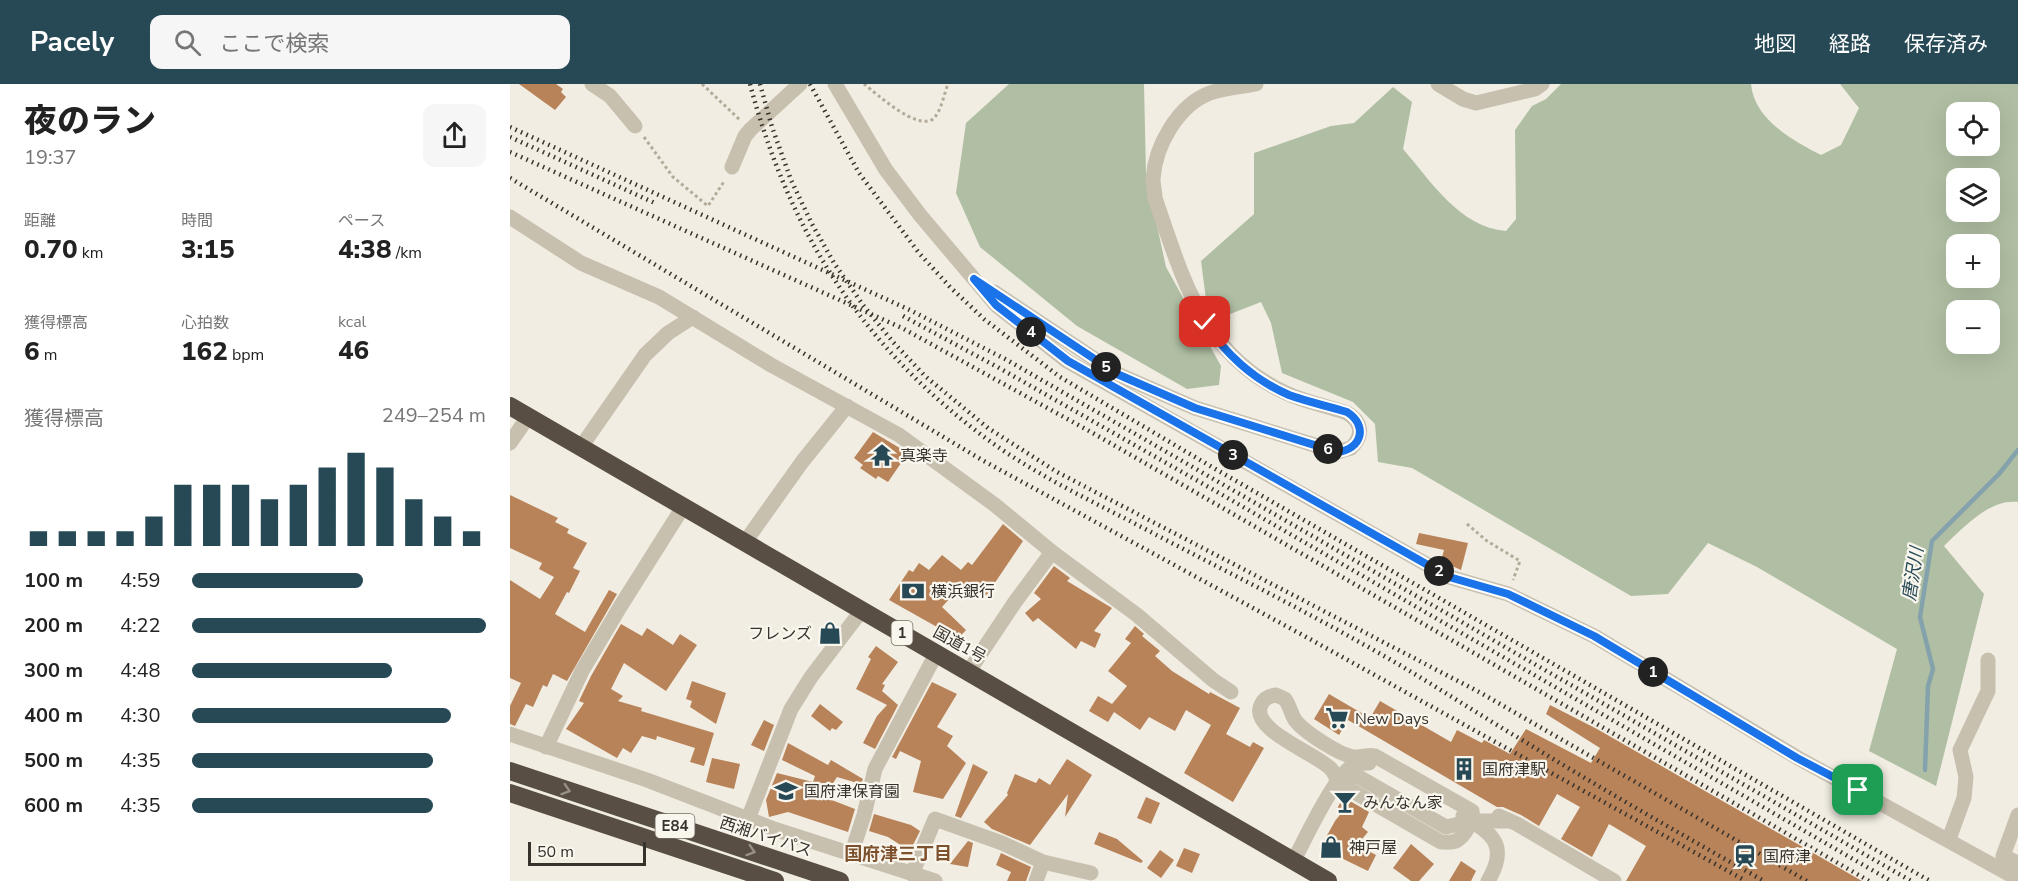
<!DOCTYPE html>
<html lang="ja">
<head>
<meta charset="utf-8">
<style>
  :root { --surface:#fff; --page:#f6f6f6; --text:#222; --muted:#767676; --accent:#264955 }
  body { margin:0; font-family:"Nunito Sans","Noto Sans JP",sans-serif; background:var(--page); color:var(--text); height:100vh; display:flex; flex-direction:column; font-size:22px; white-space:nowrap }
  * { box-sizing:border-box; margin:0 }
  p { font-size:20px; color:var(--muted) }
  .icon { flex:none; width:33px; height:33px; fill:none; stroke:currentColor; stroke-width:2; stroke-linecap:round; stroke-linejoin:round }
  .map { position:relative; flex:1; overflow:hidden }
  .details { display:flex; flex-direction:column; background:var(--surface); width:510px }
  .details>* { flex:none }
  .tools { position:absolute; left:1436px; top:18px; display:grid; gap:12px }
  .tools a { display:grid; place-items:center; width:54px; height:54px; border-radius:12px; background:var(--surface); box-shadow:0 6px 24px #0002; font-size:30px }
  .scale { position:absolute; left:18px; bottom:15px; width:118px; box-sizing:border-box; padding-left:6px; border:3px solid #38322c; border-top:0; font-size:16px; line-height:21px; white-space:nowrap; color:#38322c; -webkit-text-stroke:4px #f9f6ee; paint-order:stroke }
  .pin { position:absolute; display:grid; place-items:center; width:51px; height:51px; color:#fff; margin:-26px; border-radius:12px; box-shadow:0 3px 9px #0006 }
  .km { position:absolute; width:30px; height:30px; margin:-15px; border-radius:50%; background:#222; color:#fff; font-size:16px; line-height:30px; text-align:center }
  .round { display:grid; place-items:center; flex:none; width:63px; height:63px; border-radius:12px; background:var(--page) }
  .overview { display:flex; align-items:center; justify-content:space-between; height:102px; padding:0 24px }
  h1 { font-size:33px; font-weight:800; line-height:45px }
  .stats { display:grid; grid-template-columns:repeat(3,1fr); gap:9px; height:102px; padding:6px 24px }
  .stats div { display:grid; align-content:center }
  .stats b { font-size:26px; font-weight:800 }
  .stats small { font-size:16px; font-weight:400 }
  .stats p { font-size:16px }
  .chart { height:168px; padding:12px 24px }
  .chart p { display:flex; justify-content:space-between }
  .chart svg { width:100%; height:108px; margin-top:6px; stroke:var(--accent); stroke-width:6 }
  ul { padding:0 24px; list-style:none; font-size:20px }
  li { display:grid; grid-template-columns:96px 72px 1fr; align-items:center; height:45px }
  li i { height:15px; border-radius:8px; background:var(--accent) }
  header { display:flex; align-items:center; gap:36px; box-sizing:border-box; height:84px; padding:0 30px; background:var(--accent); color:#fff }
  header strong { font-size:28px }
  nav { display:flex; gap:33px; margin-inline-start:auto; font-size:21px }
  .search { width:420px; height:54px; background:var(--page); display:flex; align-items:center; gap:15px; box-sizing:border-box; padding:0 21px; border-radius:12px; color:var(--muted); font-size:22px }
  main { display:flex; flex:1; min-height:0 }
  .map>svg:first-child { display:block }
  .green { fill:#b0bfa3; fill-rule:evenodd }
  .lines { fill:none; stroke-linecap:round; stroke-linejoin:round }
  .stream { stroke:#84a2ab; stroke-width:4.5 }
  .building { fill:#b88359 }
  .path { stroke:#b4aa99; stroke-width:3; stroke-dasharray:3 3; stroke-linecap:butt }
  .minor { stroke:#c8c0af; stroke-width:15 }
  .highway { stroke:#584e44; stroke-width:18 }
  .rail { stroke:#38322c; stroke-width:4.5; stroke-dasharray:1.5 4.5; stroke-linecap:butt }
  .oneway { stroke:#989188 }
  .route-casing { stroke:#fff; stroke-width:12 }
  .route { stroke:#1a73e8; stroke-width:8 }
  .labels { text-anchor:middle; stroke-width:4.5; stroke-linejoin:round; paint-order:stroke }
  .shield { fill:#f9f6ee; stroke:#726d66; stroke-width:1.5 }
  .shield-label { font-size:15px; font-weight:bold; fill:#38322c }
  .poi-label { font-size:16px; fill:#38322c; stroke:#f9f6ee; text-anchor:start }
  .street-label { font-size:16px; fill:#38322c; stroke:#f9f6ee }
  .water-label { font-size:18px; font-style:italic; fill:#264955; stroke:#f9f6ee }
  .neighbourhood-label { font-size:18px; font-weight:bold; fill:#7e512e; stroke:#f9f6ee }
</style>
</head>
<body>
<header>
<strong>Pacely</strong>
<div class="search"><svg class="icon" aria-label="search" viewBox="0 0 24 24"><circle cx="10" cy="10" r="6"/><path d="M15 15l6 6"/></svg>ここで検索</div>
<nav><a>地図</a><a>経路</a><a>保存済み</a></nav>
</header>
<main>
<section class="details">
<div class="overview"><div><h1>夜のラン</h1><p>19:37</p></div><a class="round"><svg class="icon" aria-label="share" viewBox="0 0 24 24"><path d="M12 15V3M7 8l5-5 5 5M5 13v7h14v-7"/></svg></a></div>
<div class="stats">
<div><p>距離</p><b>0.70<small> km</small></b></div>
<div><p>時間</p><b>3:15</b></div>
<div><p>ペース</p><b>4:38<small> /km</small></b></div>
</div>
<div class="stats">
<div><p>獲得標高</p><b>6<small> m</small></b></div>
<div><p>心拍数</p><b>162<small> bpm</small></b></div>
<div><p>kcal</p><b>46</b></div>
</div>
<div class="chart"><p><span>獲得標高</span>249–254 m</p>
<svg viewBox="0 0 160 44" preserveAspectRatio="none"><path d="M5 44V38M15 44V38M25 44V38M35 44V38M45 44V32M55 44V19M65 44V19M75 44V19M85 44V25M95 44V19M105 44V12M115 44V6M125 44V12M135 44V25M145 44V32M155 44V38"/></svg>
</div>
<ul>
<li><b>100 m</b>4:59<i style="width:58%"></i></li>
<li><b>200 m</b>4:22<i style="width:100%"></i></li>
<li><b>300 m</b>4:48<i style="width:68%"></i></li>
<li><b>400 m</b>4:30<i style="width:88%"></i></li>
<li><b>500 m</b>4:35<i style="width:82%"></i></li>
<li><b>600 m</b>4:35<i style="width:82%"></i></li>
</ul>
</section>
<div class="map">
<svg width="1508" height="797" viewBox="0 0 1508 797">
  <rect width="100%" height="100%" fill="#f1ede2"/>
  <g class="green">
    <path d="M499 0H634L636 91 656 183 711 282 709 301 677 305 567 242 470 163 446 109 456 39Z"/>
    <path d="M1051 0H1241C1244 35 1282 56 1311 71L1331 61 1349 24 1330 0H1508V418C1480 414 1453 444 1434 462L1474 510 1426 702 1359 667 1387 565 1247 483 1198 459 1158 510 1121 512 902 384 868 378 865 340 843 318 772 289 761 239 751 218 710 234 697 223 691 177 744 130V69L821 42 844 39 883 3 902 18 893 65C921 97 949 143 996 147L1006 135 1005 46 1022 22 1036 15ZM1446 28H1479V62H1446ZM1446 94H1479V128H1446ZM1446 160H1479V194H1446ZM1446 226H1479V260H1446Z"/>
  </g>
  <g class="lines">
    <path class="stream" d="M1415 686 1418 602 1423 585 1410 533 1422 457 1489 390 1508 366"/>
  </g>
  <g class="building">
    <path d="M9 0H46L53 5 51 8 56 13 45 26Z"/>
    <path d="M363 348 398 369 378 398 368 392 366 395 350 384 353 381 344 374Z"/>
    <path d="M0 411 48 434 45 438 59 445 57 449 77 459 63 484 70 487 59 509 57 508 45 530 75 548 99 506 107 510 57 597 43 590 37 603 33 601 23 623 16 620 5 642 0 640V622L11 599 0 594V496L30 515 44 493 29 485 32 479 0 464Z"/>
    <path d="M493 440 513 457 476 512 459 498 454 504 451 502 432 523 456 546 444 559 427 543 379 516 399 486 403 488 409 479 419 486 432 471 451 486 458 478 462 481Z"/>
    <path d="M909 449 958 459 951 486 931 477 934 466 906 460Z"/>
    <path d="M544 482 560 494 557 497 602 524 584 547 591 550 585 564 571 557 566 565 528 534 523 538 515 529 531 515 524 509Z"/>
    <path d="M111 540 132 552 137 544 163 561 170 550 187 561 156 607 114 579 101 605 113 612 108 617 132 624 131 627 204 649 194 682 180 678 185 664 147 652 146 656 132 652 121 669 113 664 107 674 56 645 74 619 69 617 81 592Z"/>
    <path d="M625 542 634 550 632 552 650 567 645 572 662 587 699 610 700 608 730 624 716 650 740 663 743 658 754 664 723 718 674 689 701 641 676 626 665 647 639 633 630 646 604 628 598 638 579 627 588 612 602 620 617 602 598 587 621 559 615 555Z"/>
    <path d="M366 562 388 578 372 600 375 601 372 607 388 621 365 665 353 659 367 632 377 621 346 605 361 575 358 573Z"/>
    <path d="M182 597 216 609 206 640 180 623 182 617 176 615Z"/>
    <path d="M422 598 447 610 427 643 443 652 437 662 456 679 433 715 403 708 411 677 390 667 386 675 382 673Z"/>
    <path d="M819 610 860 634 870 617 941 658 947 646 972 659 974 656 1000 670 1016 645 1081 679 1090 664 1036 630 1040 621 1087 645 1352 797H1116L1136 762 1099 740 1082 773 1051 755 1070 723 1047 710 1029 742 1011 731 993 723H987L838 636 829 651 804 635Z"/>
    <path d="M310 620 333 638 326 646 322 644 320 647 301 632Z"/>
    <path d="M254 636 264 641 254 667 241 661Z"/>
    <path d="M278 659 318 681 321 676 353 695 351 700 327 693 314 713 345 725 338 748 278 728 259 733 256 716 267 689 303 698 305 692 272 676Z"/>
    <path d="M202 674 230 680 224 705 196 698Z"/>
    <path d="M557 675 582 691 555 733 558 710 520 761 482 745 474 738 498 711 497 709 505 690 526 699 529 694 540 701Z"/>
    <path d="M463 680 478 688 451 734 445 732Z"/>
    <path d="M636 713 650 719 641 740 627 734Z"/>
    <path d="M833 713 859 728 852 743 858 748 847 761 866 771 858 787 827 772 825 775 809 766 825 737 833 727 827 725Z"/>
    <path d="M364 730 401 741 410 747 400 767 378 753 359 747Z"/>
    <path d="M589 748 607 755 633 777 631 779 584 760Z"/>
    <path d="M458 757 463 759 458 783 440 780Z"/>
    <path d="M901 760 924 780 909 797H901L883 784Z"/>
    <path d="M674 764 690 770 682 789 666 782Z"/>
    <path d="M650 766 664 776 651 794 637 784Z"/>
    <path d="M491 769 521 783 516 797H497L501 788 486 781Z"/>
    <path d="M951 777 966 787 961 797H939Z"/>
  </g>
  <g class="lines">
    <g class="path">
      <path d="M192 0 230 36"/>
      <path d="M354 0C367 10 407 47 423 35 431 28 434 10 438 0"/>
      <path d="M134 53 163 93 198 122 215 96"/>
      <path d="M957 440 977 457 1010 477 1003 496"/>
    </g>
    <g class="minor">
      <path d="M82 0 100 12 125 42"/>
      <path d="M325 0 376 86 410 131 486 221 557 277 939 493 998 510 1084 552 1288 674 1508 795"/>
      <path d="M928 0 953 15 966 19 1025 5 1032 0"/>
      <path d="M222 83 235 52 241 45 290 0"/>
      <path d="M0 133 71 179 149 213 261 281 389 351 485 421 542 468 627 531 703 596 721 608"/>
      <path d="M484 208 607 290 685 324 827 368 841 364C854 351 852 338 837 329 817 322 795 318 776 309 692 270 673 195 645 114 645 108 643 101 643 95 645 62 668 21 700 9 714 4 731 3 746 0"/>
      <path d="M0 359 18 333"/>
      <path d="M71 363 135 271 158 249 183 233"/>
      <path d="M235 458 292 378 337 322"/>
      <path d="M459 587 505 518 542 468"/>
      <path d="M766 611 775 615C780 622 781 630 785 636 794 648 832 673 846 673 853 673 858 670 865 672L962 727C964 736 955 752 946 757 941 759 936 758 931 758L827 698C826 693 825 689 821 685 808 670 739 646 751 621 754 614 759 612 766 611Z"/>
      <path d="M0 650 137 696 264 745 425 797"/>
      <path d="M36 663 72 587 110 523 173 423"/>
      <path d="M827 698 836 693 847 692 936 743 962 737H998"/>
      <path d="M1508 731 1493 772 1508 779"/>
      <path d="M953 732C983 749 999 762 978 797"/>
      <path d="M989 732 1007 740 1104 797"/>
      <path d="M238 735 281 625 301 593 352 526"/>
      <path d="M1439 755 1454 714 1456 693 1450 666 1478 607V576"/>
      <path d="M341 771 354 731 365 685 426 570"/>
      <path d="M784 776C795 755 823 695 841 683 846 679 852 679 859 679"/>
      <path d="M402 790 425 735 492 759 533 778 581 789"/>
      <path d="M526 797 533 778"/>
    </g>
    <g class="highway">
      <path d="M0 322 818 797"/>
      <path d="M0 687 330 797"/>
      <path d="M0 709 265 797"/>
    </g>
    <g class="rail">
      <path d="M240 0C278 143 347 255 465 346 512 383 567 410 620 437 697 478 775 516 851 559 908 590 961 626 1017 659 1095 707 1174 752 1254 797"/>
      <path d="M250 0 262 43 281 96 302 140 324 179 353 221 383 258 415 292 478 344 547 388 971 609 1297 797"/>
      <path d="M300 0 349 89 409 169 440 203 474 235 550 293 707 386 1420 797"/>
      <path d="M0 43 400 226 497 276 1401 797"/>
      <path d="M0 53 147 120"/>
      <path d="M0 68 392 244 581 348 1359 797"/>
      <path d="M0 94 472 376 798 554 1236 797"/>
      <path d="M393 232 491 285 702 405 1381 797"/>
    </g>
  </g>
  <defs><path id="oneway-chevron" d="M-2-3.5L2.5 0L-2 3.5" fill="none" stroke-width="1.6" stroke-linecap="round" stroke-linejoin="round" transform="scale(1.5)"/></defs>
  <g class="oneway">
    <use href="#oneway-chevron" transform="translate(56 706) rotate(18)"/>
    <use href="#oneway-chevron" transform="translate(241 767) rotate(18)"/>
  </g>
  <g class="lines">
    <g class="route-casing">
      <path id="route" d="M695 238C714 269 744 296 779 311 798 318 818 322 837 328 859 342 851 366 827 368L685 324 607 290 464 195 486 221 558 277 939 493 998 510 1084 552 1287 674 1348 706"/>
    </g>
    <use href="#route" class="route"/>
  </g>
  <defs>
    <g id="temple-bare" transform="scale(1.8)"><path d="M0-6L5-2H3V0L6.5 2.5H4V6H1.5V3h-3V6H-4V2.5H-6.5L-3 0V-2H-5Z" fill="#264955" stroke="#f9f6ee" stroke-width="2.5" paint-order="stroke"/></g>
    <g id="bank-bare" transform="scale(1.8)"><path d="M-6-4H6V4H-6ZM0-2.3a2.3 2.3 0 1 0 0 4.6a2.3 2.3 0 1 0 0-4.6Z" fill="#264955" stroke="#f9f6ee" stroke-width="2.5" paint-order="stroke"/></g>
    <g id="shop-bare" transform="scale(1.8)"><path d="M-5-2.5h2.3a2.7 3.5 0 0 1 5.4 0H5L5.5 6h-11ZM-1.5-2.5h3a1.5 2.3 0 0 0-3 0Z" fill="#264955" stroke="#f9f6ee" stroke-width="2.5" paint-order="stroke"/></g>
    <g id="supermarket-bare" transform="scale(1.8)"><path d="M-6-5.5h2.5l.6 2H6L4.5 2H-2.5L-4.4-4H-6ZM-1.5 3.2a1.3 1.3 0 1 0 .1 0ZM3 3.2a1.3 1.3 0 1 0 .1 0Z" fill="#264955" stroke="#f9f6ee" stroke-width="2.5" paint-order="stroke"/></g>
    <g id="building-bare" transform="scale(1.8)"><path d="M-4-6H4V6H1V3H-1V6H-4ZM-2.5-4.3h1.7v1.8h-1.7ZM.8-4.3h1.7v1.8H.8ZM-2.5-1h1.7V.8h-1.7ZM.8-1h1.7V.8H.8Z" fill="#264955" stroke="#f9f6ee" stroke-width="2.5" paint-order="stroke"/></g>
    <g id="school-bare" transform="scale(1.8)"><path d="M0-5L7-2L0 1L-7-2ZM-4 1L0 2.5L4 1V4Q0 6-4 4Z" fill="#264955" stroke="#f9f6ee" stroke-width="2.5" paint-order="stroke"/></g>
    <g id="bar-bare" transform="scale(1.8)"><path d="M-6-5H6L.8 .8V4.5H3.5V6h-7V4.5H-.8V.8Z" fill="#264955" stroke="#f9f6ee" stroke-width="2.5" paint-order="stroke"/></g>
    <g id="station-bare" transform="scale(1.8)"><path d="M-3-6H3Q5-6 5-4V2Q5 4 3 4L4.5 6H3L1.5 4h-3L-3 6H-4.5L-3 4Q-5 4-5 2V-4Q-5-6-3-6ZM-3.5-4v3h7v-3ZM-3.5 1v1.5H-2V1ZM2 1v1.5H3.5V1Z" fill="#264955" stroke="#f9f6ee" stroke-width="2.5" paint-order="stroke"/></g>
  </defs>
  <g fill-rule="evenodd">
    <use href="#temple-bare" x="372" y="371"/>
    <use href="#bank-bare" x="403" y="507"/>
    <use href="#shop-bare" x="320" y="549"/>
    <use href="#supermarket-bare" x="827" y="634"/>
    <use href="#building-bare" x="954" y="685"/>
    <use href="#school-bare" x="276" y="707"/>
    <use href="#bar-bare" x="835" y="718"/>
    <use href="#shop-bare" x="821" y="763"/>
    <use href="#station-bare" x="1235" y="772"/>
  </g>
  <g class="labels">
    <g class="shield">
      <rect x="381.5" y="537" width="21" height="24" rx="4.5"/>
      <rect x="145.5" y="730" width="39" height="24" rx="4.5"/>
    </g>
    <g class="shield-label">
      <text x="392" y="554">1</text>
      <text x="165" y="747">E84</text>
    </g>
    <g class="poi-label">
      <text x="390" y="377">真楽寺</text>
      <text x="421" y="513">横浜銀行</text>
      <text x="302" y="555" text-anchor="end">フレンズ</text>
      <text x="845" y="640">New Days</text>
      <text x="972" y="691">国府津駅</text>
      <text x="294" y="713">国府津保育園</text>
      <text x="853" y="724">みんなん家</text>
      <text x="839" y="769">神戸屋</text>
      <text x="1253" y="778">国府津</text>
    </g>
    <g class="street-label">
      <text transform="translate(450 560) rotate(29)" y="6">国道1号</text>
      <text transform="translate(256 752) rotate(18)" y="6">西湘バイパス</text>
    </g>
    <g class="water-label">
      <text transform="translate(1403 490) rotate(-81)" y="6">唐沢川</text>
    </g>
    <g class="neighbourhood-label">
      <text x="388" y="776">国府津三丁目</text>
    </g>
  </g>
</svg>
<div class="tools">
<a><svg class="icon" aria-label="locate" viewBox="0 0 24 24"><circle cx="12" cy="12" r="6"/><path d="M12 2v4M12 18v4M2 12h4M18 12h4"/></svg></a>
<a><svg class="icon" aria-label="layers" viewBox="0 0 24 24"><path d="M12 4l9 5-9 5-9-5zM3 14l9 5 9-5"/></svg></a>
<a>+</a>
<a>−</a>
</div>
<div class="scale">50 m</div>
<div class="pin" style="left:1348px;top:706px;background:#1e9e55"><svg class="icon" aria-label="arrive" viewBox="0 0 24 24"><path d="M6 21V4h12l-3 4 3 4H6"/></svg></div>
<div class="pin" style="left:695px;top:238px;background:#d93025"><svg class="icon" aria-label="check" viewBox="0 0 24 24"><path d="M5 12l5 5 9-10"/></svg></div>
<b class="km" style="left:1143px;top:588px">1</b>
<b class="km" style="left:929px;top:487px">2</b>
<b class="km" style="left:723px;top:371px">3</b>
<b class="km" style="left:521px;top:248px">4</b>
<b class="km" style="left:596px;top:283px">5</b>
<b class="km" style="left:818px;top:365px">6</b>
</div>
</main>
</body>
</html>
